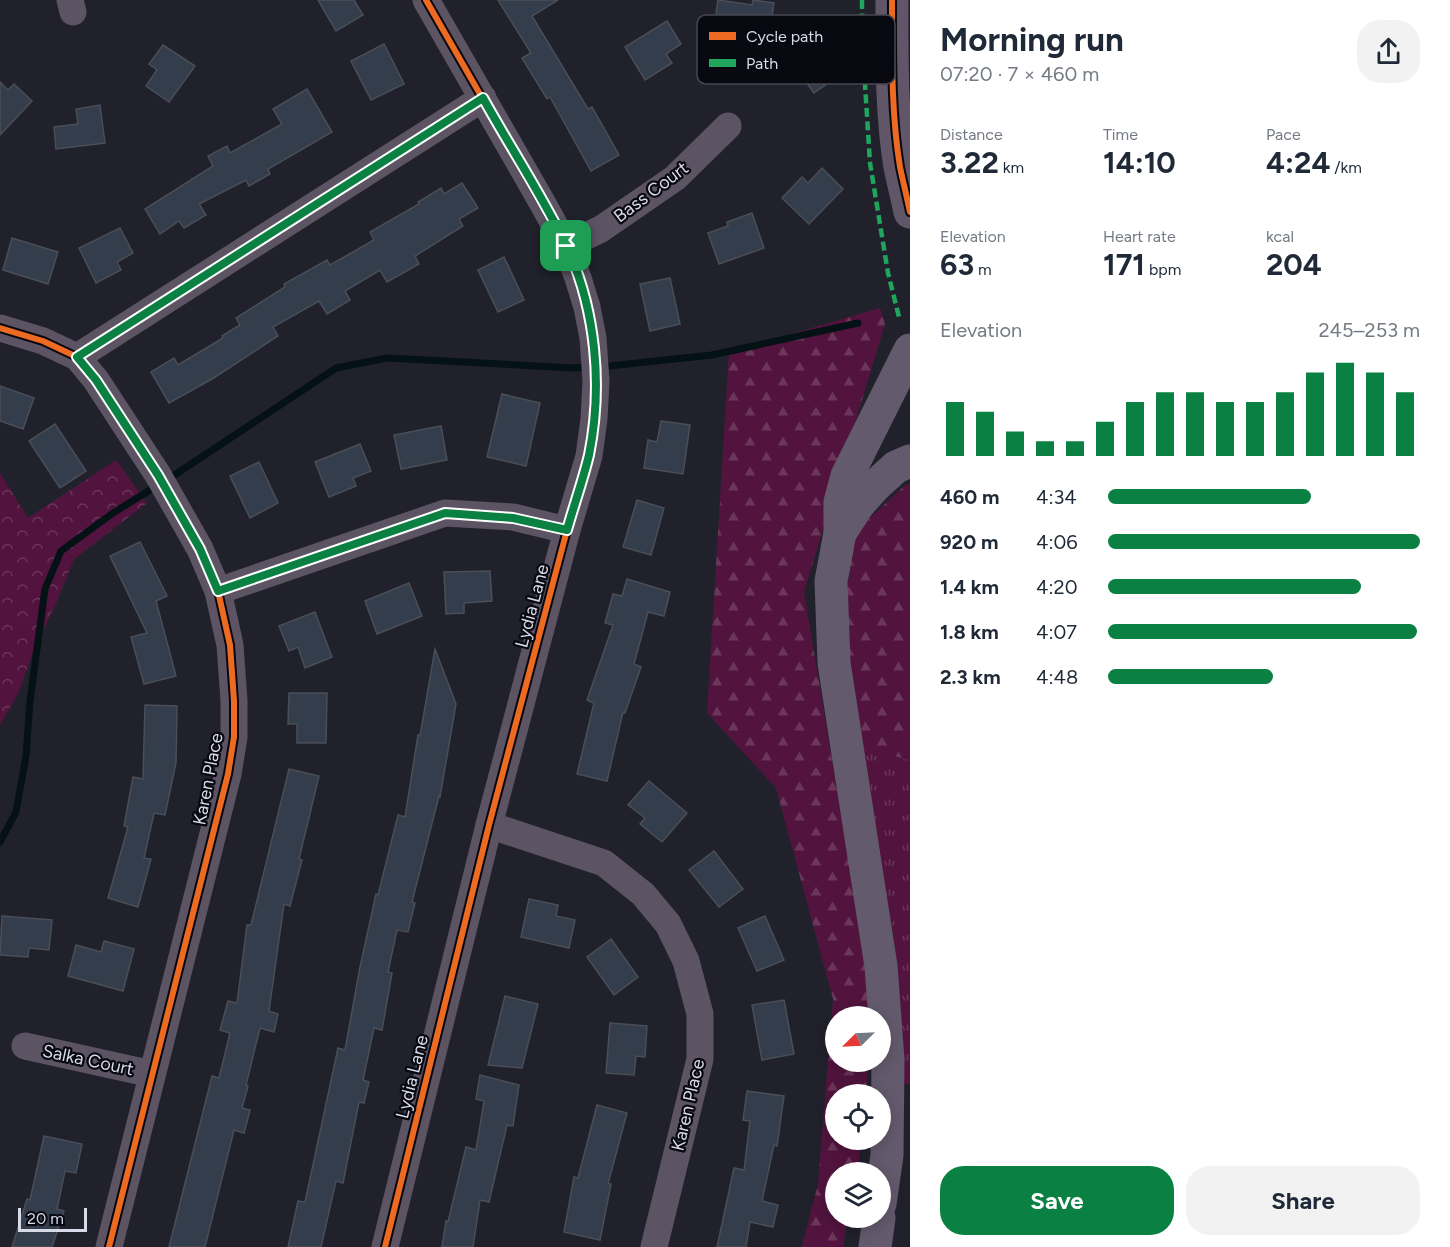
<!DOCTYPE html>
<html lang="en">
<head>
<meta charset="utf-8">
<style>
  :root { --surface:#fff; --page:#f2f2f3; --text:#1f2937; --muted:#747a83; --accent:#0b8043 }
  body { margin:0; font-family:Figtree,sans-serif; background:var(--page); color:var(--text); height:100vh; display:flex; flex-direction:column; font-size:22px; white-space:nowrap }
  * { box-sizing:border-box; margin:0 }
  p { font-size:20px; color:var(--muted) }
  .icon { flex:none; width:33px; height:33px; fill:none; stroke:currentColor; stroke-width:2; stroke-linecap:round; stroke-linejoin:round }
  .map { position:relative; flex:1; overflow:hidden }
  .details { display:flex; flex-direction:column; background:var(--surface); width:540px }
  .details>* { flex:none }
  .needle { width:39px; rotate:246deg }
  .fabs { position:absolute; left:825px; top:1006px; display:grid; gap:12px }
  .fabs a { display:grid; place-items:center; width:66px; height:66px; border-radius:50%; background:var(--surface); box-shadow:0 3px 15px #0003; font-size:30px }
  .scale { position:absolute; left:18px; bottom:15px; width:69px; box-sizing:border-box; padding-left:6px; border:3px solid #d9dae8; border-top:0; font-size:16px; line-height:21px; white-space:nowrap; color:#d9dae8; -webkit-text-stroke:4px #080811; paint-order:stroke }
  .pin { position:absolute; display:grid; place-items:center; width:51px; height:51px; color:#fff; margin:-26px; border-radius:12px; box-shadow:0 3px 9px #0006 }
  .round { display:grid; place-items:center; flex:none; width:63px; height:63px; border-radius:24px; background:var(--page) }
  .headline { display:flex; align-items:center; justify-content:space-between; height:102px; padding:0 30px }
  h1 { font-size:33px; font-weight:700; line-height:45px }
  .metrics { display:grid; grid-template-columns:repeat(3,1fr); gap:9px; height:102px; padding:6px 30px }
  .metrics div { display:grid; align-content:center }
  .metrics b { font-size:30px; font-weight:700 }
  .metrics small { font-size:16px; font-weight:400 }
  .metrics p { font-size:16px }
  .chart { height:168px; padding:12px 30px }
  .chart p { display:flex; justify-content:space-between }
  .chart svg { width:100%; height:108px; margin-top:6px; stroke:var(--accent); stroke-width:6 }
  .button { display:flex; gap:12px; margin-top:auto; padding:12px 30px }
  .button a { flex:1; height:69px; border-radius:24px; background:var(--accent); color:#fff; font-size:24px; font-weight:700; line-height:69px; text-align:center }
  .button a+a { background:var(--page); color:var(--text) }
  ul { padding:0 30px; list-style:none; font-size:20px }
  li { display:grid; grid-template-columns:96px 72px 1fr; align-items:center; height:45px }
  li i { height:15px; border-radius:8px; background:var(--accent) }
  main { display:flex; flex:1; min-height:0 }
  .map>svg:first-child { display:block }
  .grass { fill:url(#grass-tufts) }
  .forest { fill:url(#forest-firs) }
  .park { fill:url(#park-crowns) }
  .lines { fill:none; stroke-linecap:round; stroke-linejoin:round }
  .stream { stroke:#041115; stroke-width:7 }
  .building { fill:#343d4b; stroke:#4a4e56; stroke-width:1.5 }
  .minor { stroke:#5c5363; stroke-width:27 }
  .secondary { stroke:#605668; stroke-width:33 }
  .motorway { stroke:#645a6d; stroke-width:33 }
  .quiet { stroke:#20a55d; stroke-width:4.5; stroke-dasharray:9 4.5; stroke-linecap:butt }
  .cycleway-casing { stroke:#080811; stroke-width:10 }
  .cycleway { stroke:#ed6a23; stroke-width:6 }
  .route-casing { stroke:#fff; stroke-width:12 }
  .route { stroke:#0b8043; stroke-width:8 }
  .labels { text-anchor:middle; stroke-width:4.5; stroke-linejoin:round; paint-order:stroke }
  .street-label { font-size:18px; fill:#d9dae8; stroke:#080811 }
  .key { fill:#080811; stroke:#474752; stroke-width:1.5 }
  .key-label { font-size:16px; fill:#d9dae8 }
</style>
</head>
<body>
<main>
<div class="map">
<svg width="910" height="1247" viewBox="0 0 910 1247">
  <defs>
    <pattern id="grass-tufts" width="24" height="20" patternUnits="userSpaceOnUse" patternTransform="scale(1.5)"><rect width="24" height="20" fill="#52143e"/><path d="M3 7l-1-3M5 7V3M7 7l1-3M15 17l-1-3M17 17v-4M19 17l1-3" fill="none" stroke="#6a365a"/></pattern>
    <pattern id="forest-firs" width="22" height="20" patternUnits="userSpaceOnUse" patternTransform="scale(1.5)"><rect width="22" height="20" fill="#52143e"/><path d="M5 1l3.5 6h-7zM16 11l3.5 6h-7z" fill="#6a365a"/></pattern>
    <pattern id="park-crowns" width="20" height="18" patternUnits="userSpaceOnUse" patternTransform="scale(1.5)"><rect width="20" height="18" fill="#52143e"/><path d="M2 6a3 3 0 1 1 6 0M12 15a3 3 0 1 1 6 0" fill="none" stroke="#6a365a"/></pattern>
  </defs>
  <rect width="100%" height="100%" fill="#21212c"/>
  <path class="grass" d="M856 736 874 751 910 760V1084L902 1083 894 939Z"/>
  <g class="forest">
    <path d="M880 308 885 324 804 592 867 969 868 1017H836V1062H868L866 1095H836V1140H862L857 1173H836V1218H848L843 1247H802L818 1184 833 999 776 788 707 713 729 352Z"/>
    <path d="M910 484V760L874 751 856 736 842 618 856 531 904 486Z"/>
  </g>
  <path class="park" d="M116 460 147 503 74 559 56 604 34 649 18 694 0 725V473L28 518Z"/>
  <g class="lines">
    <g class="stream">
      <path d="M600 367 712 355 858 323"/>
      <path d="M167 480 336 368 387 358 573 368 589 367"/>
      <path d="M0 842 16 812 26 756 30 701 45 589 61 551 113 513 158 485"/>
    </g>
  </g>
  <g class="building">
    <path d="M318 0H354L363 15 336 31Z"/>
    <path d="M498 0H558L532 16 588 109 592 107 619 155 591 171 550 97 547 99 522 58 531 53Z"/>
    <path d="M718 0 752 5 753 0 774 3 769 37 714 28Z"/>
    <path d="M667 21 681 44 666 54 672 63 645 80 625 47Z"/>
    <path d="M811 37 839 75 814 93 787 56Z"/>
    <path d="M384 44 404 84 371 100 351 61Z"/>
    <path d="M163 45 195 66 169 102 146 86 157 70 149 64Z"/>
    <path d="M0 82 8 90 14 84 32 101 0 135Z"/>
    <path d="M307 89 332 132 268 169 270 174 249 186 246 180 199 204 206 215 184 228 179 221 160 234 145 209 213 166 208 156 227 146 230 153 282 124 273 109Z"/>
    <path d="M100 105 105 143 56 149 54 127 78 124 76 109Z"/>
    <path d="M822 168 843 189 809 224 782 198 802 177 808 183Z"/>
    <path d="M462 183 478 208 459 219 463 226 415 256 419 264 387 282 380 270 345 291 350 300 327 314 319 301 273 327 278 336 212 379 169 403 151 372 174 358 178 365 223 338 222 336 240 325 236 318 285 287 284 284 327 260 330 265 374 240 370 232 419 204 418 202 441 188 444 194Z"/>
    <path d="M752 213 764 248 719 264 708 233 728 226 727 222Z"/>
    <path d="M120 228 133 253 117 262 121 270 96 283 79 248Z"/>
    <path d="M12 238 58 252 48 284 3 270Z"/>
    <path d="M504 257 524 300 498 312 478 270Z"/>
    <path d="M670 278 680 324 650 331 640 284Z"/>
    <path d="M0 386 34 398 23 429 0 421Z"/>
    <path d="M502 394 540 403 526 466 487 457Z"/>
    <path d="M661 421 690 425 683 474 644 468 648 440 657 442Z"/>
    <path d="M55 424 86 471 60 488 29 441Z"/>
    <path d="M441 426 447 460 401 469 394 435Z"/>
    <path d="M360 444 371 471 353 478 356 486 329 497 315 462Z"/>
    <path d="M259 462 278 503 250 518 230 476Z"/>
    <path d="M637 500 664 508 651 555 623 547Z"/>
    <path d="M140 542 167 596 156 601 176 676 144 684 131 637 147 633 110 556Z"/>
    <path d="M490 571 492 601 464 603V613L446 614 444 572Z"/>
    <path d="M627 579 670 592 664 616 648 612 634 664 641 667 625 713 623 712 607 781 577 774 594 703 587 700 613 625 605 623 613 594 622 596Z"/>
    <path d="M409 583 422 616 377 634 365 601Z"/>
    <path d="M315 612 332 657 305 668 298 647 289 651 279 626Z"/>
    <path d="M435 649 456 704 440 797 439 796 412 902 415 903 408 932 397 930 388 972 392 973 382 1030 374 1028 363 1080 369 1082 364 1103 359 1102 343 1183 336 1181 321 1247H288L298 1201 305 1202 338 1048 345 1050 360 967 376 894 378 895 398 815 405 817 418 735 420 736Z"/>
    <path d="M289 693H327L326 743H297V724H288Z"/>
    <path d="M145 705 177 706 176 763 165 815 154 813 144 858 151 859 138 907 108 898 128 827 124 826 133 777 143 779Z"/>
    <path d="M289 769 319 776 299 859 302 860 290 906 284 904 269 1011 278 1014 274 1032 260 1028 246 1085 248 1086 242 1108 250 1110 244 1133 234 1130 205 1247H169L212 1076 219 1078 230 1033 220 1030 228 1001 237 1003 247 925H251Z"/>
    <path d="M649 781 687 813 662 842 640 824 645 818 628 805Z"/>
    <path d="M714 851 743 889 719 907 689 870Z"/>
    <path d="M529 899 558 905 556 916 575 920 569 948 521 937Z"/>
    <path d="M2 916 52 920 49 950 29 948 28 957 0 955Z"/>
    <path d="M765 916 784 960 757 971 738 928Z"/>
    <path d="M611 939 638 977 614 995 587 957Z"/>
    <path d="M104 941 134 949 123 991 68 976 76 945 101 952Z"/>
    <path d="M505 996 538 1004 522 1068 488 1065Z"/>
    <path d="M784 1000 794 1054 762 1060 752 1005Z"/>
    <path d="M610 1023 647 1026 645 1057 636 1056 634 1075 606 1073Z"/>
    <path d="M480 1075 519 1085 513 1126 507 1125 489 1202 480 1200 473 1247H442L446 1221 448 1222 466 1147 476 1150 484 1101 476 1099Z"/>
    <path d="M747 1091 784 1096 777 1146 774 1145 762 1201 778 1205 773 1227 750 1222 746 1247H717L734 1168 744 1170 750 1121 743 1120Z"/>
    <path d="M597 1105 627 1113 608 1184H611L600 1240 564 1232 574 1177 578 1178Z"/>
    <path d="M44 1136 82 1144 76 1173 65 1171 57 1209 64 1211 52 1247H12L27 1199 30 1200Z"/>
  </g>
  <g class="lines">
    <g class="minor">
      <path d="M70 0 73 12"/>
      <path d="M566 246 601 229 675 178 728 126"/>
      <path d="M0 328 43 341 77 357 96 380 158 475 200 549 218 591 230 645 234 701V737L228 774 109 1247"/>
      <path d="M77 357 483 98"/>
      <path d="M218 591 445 513 513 517 567 530"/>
      <path d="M489 825 604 863 643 894 668 924 686 961 700 1014V1059L654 1247"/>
      <path d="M25 1046 152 1074"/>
      <path d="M385 1247 489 825 567 530 589 456 594 419 596 381 593 338 587 307 578 278 566 246 543 204 426 0"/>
    </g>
    <path class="secondary" d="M892 0C892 55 891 112 900 167 903 182 907 197 910 212"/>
    <g class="motorway">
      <path d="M840 531V502L847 476 910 350"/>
      <path d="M880 1204 887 1155 888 1060 881 966 834 663 831 581 840 533 858 505 875 486 896 467 910 461"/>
      <path d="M875 1247 879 1218"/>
    </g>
    <path class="quiet" d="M862 0V37L870 163 888 273 899 317"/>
    <g class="cycleway-casing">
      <g id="cycleway">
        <path d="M892 0C892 55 891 112 900 167 903 182 907 197 910 212"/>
        <path d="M0 328 43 341 77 357 96 380 158 475 200 549 218 591 230 645 234 701V737L228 774 109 1247"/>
        <path d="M385 1247 489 825 567 530 589 456 594 419 596 381 593 338 587 307 578 278 566 246 543 204 426 0"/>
      </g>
    </g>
    <use href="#cycleway" class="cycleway"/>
  </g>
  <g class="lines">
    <g class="route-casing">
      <path id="route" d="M483 98C510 147 542 195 566 245 596 309 603 386 589 455 583 480 574 505 567 530L513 518 445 513 218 591 200 549 158 475 96 380 77 357Z"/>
    </g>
    <use href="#route" class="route"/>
  </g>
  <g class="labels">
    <g class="street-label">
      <text transform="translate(651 192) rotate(-37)" y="6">Bass Court</text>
      <text transform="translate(532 606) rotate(-75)" y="6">Lydia Lane</text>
      <text transform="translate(208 779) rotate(-79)" y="6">Karen Place</text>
      <text transform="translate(88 1060) rotate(12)" y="6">Salka Court</text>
      <text transform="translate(412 1077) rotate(-76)" y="6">Lydia Lane</text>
      <text transform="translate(688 1105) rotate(-77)" y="6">Karen Place</text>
    </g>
  </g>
  <rect x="697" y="15" width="198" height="69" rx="9" class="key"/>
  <rect x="709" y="32" width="27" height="8" fill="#ed6a23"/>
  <rect x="709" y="59" width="27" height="8" fill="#20a55d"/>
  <g class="key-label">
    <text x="746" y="42">Cycle path</text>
    <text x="746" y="69">Path</text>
  </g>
</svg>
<div class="fabs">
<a><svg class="needle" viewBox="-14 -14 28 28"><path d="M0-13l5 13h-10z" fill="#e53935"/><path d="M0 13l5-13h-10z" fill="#747a83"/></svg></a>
<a><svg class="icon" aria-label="locate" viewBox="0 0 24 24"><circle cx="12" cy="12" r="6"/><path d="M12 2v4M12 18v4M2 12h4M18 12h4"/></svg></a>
<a><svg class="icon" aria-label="layers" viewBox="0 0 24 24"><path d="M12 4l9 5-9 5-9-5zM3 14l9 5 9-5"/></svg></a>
</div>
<div class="scale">20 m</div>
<div class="pin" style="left:566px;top:246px;background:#1e9e55"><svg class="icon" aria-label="arrive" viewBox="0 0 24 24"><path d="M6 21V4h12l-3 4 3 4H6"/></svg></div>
</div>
<section class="details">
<div class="headline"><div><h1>Morning run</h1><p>07:20 · 7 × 460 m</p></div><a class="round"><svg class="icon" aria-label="share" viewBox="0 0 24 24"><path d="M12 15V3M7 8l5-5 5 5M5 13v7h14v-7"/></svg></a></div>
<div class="metrics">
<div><p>Distance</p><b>3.22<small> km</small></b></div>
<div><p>Time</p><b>14:10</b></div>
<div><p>Pace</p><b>4:24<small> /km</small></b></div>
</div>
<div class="metrics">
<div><p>Elevation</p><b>63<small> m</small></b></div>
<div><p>Heart rate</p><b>171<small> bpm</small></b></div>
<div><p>kcal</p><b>204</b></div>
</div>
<div class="chart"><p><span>Elevation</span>245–253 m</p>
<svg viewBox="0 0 160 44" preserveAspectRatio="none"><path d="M5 44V22M15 44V26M25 44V34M35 44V38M45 44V38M55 44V30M65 44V22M75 44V18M85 44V18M95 44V22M105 44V22M115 44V18M125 44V10M135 44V6M145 44V10M155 44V18"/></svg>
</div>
<ul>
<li><b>460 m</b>4:34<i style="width:65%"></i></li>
<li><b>920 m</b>4:06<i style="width:100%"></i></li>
<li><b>1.4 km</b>4:20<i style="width:81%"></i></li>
<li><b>1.8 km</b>4:07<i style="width:99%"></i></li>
<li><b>2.3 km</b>4:48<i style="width:53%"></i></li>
</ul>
<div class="button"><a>Save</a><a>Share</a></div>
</section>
</main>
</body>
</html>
